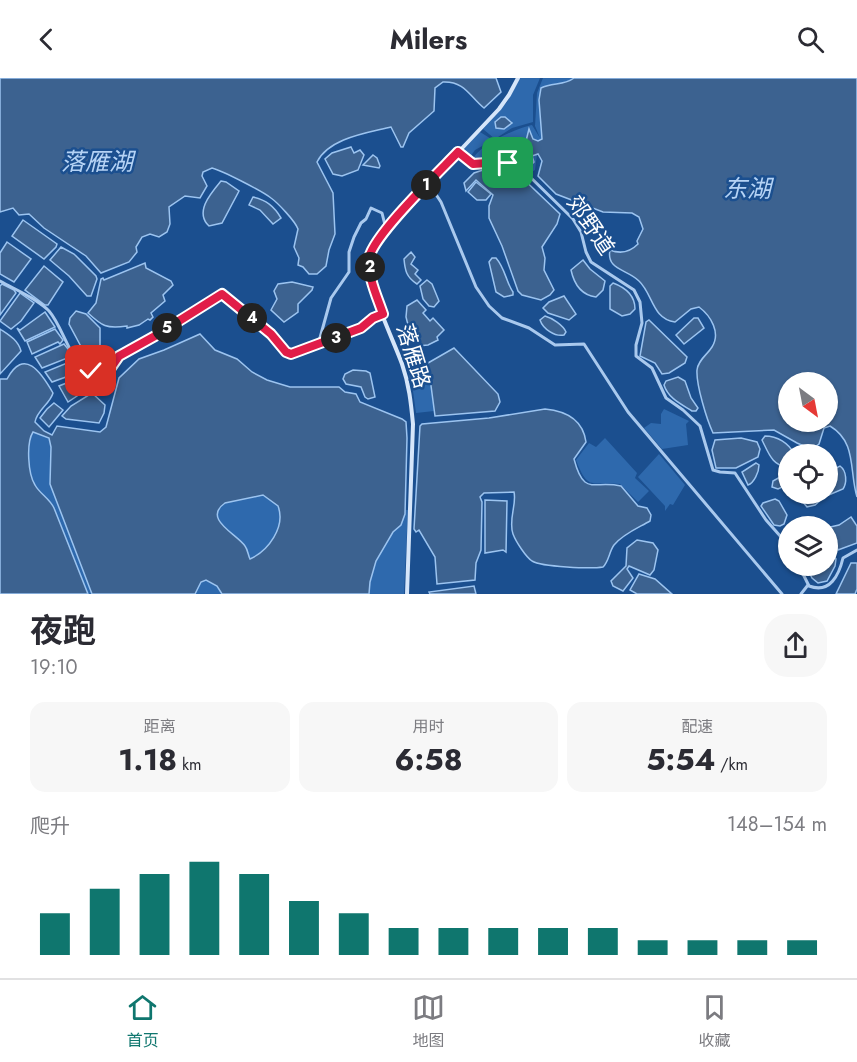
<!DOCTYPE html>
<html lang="zh">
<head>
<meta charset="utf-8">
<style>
  :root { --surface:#fff; --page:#f7f7f7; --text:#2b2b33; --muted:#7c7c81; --line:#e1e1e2; --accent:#0f766e }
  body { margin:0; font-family:Jost,"Noto Sans SC",sans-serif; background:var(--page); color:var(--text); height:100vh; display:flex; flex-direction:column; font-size:22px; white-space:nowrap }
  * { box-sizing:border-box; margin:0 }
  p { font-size:20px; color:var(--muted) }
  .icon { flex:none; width:33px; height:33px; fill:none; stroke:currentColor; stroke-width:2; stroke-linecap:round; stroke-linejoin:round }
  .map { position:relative; height:516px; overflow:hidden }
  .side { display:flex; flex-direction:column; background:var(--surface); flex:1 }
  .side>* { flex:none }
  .needle { width:39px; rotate:148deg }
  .buttons { position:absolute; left:778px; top:294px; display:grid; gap:12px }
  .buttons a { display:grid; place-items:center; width:60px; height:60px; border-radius:50%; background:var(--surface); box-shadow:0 2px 4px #0004; font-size:30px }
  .pin { position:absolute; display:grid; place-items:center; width:51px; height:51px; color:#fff; margin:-26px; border-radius:12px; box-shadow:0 3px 9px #0006 }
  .km { position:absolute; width:30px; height:30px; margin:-15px; border-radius:50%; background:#222; color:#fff; font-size:16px; line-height:30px; text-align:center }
  .round { display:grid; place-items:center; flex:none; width:63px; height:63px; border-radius:24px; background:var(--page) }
  .head { display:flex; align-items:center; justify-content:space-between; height:102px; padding:0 30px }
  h1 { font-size:33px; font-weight:700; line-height:45px }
  .figures { display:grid; grid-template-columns:repeat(3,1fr); gap:9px; height:102px; padding:6px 30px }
  .figures div { display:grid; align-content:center; border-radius:15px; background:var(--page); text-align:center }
  .figures b { font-size:30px; font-weight:700 }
  .figures small { font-size:16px; font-weight:400 }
  .figures p { font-size:16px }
  .chart { height:168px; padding:12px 30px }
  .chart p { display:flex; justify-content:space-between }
  .chart svg { width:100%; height:108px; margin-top:6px; stroke:var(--accent); stroke-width:6 }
  header { display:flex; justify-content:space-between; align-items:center; height:78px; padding:0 30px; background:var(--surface); font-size:27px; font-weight:700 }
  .tab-bar { display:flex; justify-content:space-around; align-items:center; height:84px; border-top:2px solid var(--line); background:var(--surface); font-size:16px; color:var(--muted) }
  .tab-bar a { display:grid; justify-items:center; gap:3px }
  .tab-bar .on { color:var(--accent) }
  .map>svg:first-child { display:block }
  .green { fill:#2e69ad; fill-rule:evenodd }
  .water { fill:#3c6290; stroke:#9cc4f0; stroke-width:1.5; fill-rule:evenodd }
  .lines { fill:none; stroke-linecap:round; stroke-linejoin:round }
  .street { stroke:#a9c9ee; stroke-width:3 }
  .secondary { stroke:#d6e6fa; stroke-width:4 }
  .route-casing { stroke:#fff; stroke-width:12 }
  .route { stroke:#e11d48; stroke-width:8 }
  .labels { text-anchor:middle; stroke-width:5; stroke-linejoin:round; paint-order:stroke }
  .street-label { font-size:22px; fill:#fff; stroke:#1b4f8f }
  .water-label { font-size:24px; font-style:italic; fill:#b5d3f5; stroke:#1b4f8f }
</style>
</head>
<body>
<header><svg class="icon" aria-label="back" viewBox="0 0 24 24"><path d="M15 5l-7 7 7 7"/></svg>Milers<svg class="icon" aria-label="search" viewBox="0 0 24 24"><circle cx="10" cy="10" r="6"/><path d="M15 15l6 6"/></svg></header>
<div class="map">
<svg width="857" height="516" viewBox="0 0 857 516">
  <rect width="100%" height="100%" fill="#1b4f8f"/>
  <g class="green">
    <path d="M520 0H540L533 17V44L512 50 495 61 483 51 507 24ZM501 39 512 43V46L502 51 495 48V43Z"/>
    <path d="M543 0H574C564 8 552 4 541 10L539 22 542 61 538 63 533 61 529 51 523 75 506 72 494 78 530 88 534 84 532 78 537 76 535 92 528 96C508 79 496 84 472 84 475 68 517 50 532 47L540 60 535 48 537 15Z"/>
    <path d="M480 54 493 62 475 72 468 82 463 77 462 73Z"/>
    <path d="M426 281 432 305 434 333 416 335 413 313 407 289Z"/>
    <path d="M664 331 689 343 686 346 688 367 662 371 644 350 651 345 661 346V336Z"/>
    <path d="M34 354 49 360 51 369 50 406 92 516H88L54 430C49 420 40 416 35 408 27 394 27 370 31 355Z"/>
    <path d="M605 360 637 395 635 400 649 413 638 424 620 406C592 403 588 414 576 382L589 365 596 369Z"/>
    <path d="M659 376 685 407 673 427 670 426 665 433V428L638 399Z"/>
    <path d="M263 417C268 420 276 424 278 429 289 447 266 474 250 481 245 467 233 455 220 446 217 438 217 430 225 425Z"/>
    <path d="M405 432H408L404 516H369L370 504 376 483 393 454 401 447Z"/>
    <path d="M206 502 217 508 222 516H195L201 504Z"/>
  </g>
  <g class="water">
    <path d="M0 0H496L501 14 484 30C470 19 465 3 443 4L435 10 434 33 409 55 403 69H401L391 49C367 55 329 60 317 84L333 115 335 156 329 172 326 188 317 196H309L303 189 298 187 299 180 294 169 298 151C295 143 278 125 271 120 262 113 223 93 212 90L203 94 202 98 207 108 200 120 185 118 169 129 170 146 167 154 159 159 150 156 142 159 136 169 137 174 129 184 101 195 86 178 44 150 29 136 19 137 13 130 0 134Z"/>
    <path d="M574 0H857V419C849 393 857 364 830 348L824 350 819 366 815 369H806L797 365 774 352 713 355C707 342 696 307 697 292 698 282 707 277 712 269 721 255 711 238 699 229L691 231 675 244C652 241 653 216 639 203 627 191 606 192 610 172 620 176 630 174 638 166L637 163 643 151 639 139 632 135 603 134 556 116 538 98 542 83 538 76 532 78 534 84 530 88 511 81 494 80 508 72 523 75 529 51 533 61 538 63 542 61 539 22 541 10C552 4 564 8 574 0ZM828 304V344H789V304Z"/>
    <path d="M501 39H505L512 45 504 51 496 50 495 44Z"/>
    <path d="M351 69 354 75 360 72 364 77 358 92 342 98 333 96 325 81 332 75Z"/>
    <path d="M373 77 377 80 380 88 379 90 363 87Z"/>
    <path d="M489 90H505L517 95 560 136 557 146 542 169 545 180 544 192 554 212 550 217 541 222 522 217 518 213 502 168 489 140V128L493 117 476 102 466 113 464 105 474 95Z"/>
    <path d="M221 103 226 104 239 113 222 145 209 148C194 134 211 115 221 103Z"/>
    <path d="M476 104 491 116 486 122H477L468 114Z"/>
    <path d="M253 119C266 122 274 128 281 140L273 146 260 132 249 127Z"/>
    <path d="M23 142 57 166 56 169 44 181 12 158Z"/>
    <path d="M7 164 31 181 14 204 0 196V175Z"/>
    <path d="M61 169 74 176 96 198 97 201 91 218H87L69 198 50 182Z"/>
    <path d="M411 174 415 179 411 186 418 192 415 196 421 202 417 206C406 199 405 192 404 181Z"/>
    <path d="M492 180H496C505 190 506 204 513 214V217L504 219 496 214 489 184Z"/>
    <path d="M583 182 590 191 605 203 603 212 596 219C581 217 574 206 571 192Z"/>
    <path d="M145 185 146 190 171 203 173 207 163 217 165 223 151 235 153 239 150 242 148 241 139 247 127 250V248C106 251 102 248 88 235L96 225 101 201 103 200 104 202Z"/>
    <path d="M44 188 63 204 48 227H45L25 212Z"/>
    <path d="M427 202 432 206 439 223 434 229 429 228 423 221 420 208Z"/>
    <path d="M292 204 313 209 312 212 298 226V234L284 244 271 232 277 221 274 213 278 206Z"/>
    <path d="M613 205C624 209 635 217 635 231L630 236 622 238 610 231V208Z"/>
    <path d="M2 206 14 212 16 215 0 237V208Z"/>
    <path d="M20 215 34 225 21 243 11 251 0 243Z"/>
    <path d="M564 218 576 236 569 242 548 235 543 230 549 224Z"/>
    <path d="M417 222 426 232 423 235 430 243 433 240 444 252 437 259 438 262 428 267 418 268 415 255H410L406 239 407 228Z"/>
    <path d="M76 233 86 236 100 250V272L93 280 85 276 69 246 70 240Z"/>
    <path d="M45 234 55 249 25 263 17 250 20 252Z"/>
    <path d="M545 238C552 240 563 247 566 254L564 257C555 259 543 251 540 242Z"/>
    <path d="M694 240H698L704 250 684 266 676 257Z"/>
    <path d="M649 242 687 279 685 285 669 295 662 296 655 285 640 278 646 244Z"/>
    <path d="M0 251C9 257 18 262 21 273L0 296Z"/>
    <path d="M55 251 63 262 60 266 58 264 32 276 27 264Z"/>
    <path d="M200 256 215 272 237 281 252 294 267 302 290 309H339L345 314 356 316 360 324 402 341 406 344 407 360 405 436 401 447 393 454 376 483 370 504 369 516H222L217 508 206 502 201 504 195 516H92L50 406 51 369 49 360 33 354C26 365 28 396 35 407 40 416 49 420 54 430L88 516H0V301H7C24 269 41 294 53 315 50 326 37 332 35 344L44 353 52 357 57 348 100 354 106 349 119 300 139 281 164 272ZM263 417 278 428C286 449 268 473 250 481 248 477 248 472 245 468 237 456 202 441 225 425Z"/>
    <path d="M64 266 72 276 70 279 42 290 35 279Z"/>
    <path d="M454 270 498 316 500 324 495 333 435 338 428 285Z"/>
    <path d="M72 283 77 295 52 304 45 294Z"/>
    <path d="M353 292 366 293 370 295 375 319 368 321 365 319 361 309 346 306 343 301 345 296Z"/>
    <path d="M678 299 685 303 691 320 698 330 696 333H692C681 326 668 320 664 307L666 303Z"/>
    <path d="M79 300 86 312 68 324 59 308Z"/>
    <path d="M92 315 105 327 104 335 99 345 66 341 62 338 71 328Z"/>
    <path d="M54 325 63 332 49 349 40 340 47 331Z"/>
    <path d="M545 331C566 333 583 342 586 364L574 381C584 419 593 402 621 408L638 428 647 430 651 437 650 443C638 450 623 456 614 467 609 474 609 483 603 489 591 491 542 489 532 483 526 479 516 464 513 456 508 442 517 426 514 414L484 415 480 419 482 424 481 472 476 485 475 502 437 506 435 479 419 452 416 454 414 451 420 348 422 346 489 340Z"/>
    <path d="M765 358C777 358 789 365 794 376H789V388C773 390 768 374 762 362Z"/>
    <path d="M741 360 757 364 760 371 758 379 736 390H716L712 372 715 362Z"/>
    <path d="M756 385 759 387C759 394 754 405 748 407L742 394Z"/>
    <path d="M840 388C847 393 847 405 843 411L824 419 815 427 807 429 796 416H828V394Z"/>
    <path d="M789 394V406L778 411 772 409 773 403Z"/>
    <path d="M775 421 779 423 787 437 784 446 780 448 774 447 761 428 763 425Z"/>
    <path d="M485 422 507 423 506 474 503 472 485 475Z"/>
    <path d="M851 439 857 448V465L838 472 830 449 839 447Z"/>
    <path d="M637 462 653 465 658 472 654 492 650 497 629 488 627 491 633 500 623 513 613 508 611 503 626 488 627 470Z"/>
    <path d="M828 476 836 481 835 488 827 503 818 505 812 500 806 488H828Z"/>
    <path d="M851 485H857V511L855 516H836Z"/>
    <path d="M639 496 655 501 672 516H637L630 512Z"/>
    <path d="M474 508 476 516H430L429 514Z"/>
  </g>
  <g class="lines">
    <g class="street">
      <path d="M459 74 471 85 504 84 524 93 573 141 581 154 586 174 591 184 634 212 640 224 642 245 636 267V278L652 290 666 320 683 332 700 348 713 392 720 394 735 395 766 442 789 468"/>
      <path d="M429 106 441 124 476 209 489 228 502 240 529 250 555 267 584 266 628 334 782 516"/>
      <path d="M0 203C16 212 36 220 49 233 63 249 70 283 88 293L110 291 119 278 150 261 222 216 271 256 286 274 291 276 361 250 373 240 383 236"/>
      <path d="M318 267 331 220 349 194V174L354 159 361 145 366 141 371 130 382 135 386 151"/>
      <path d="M799 488 809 508C830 516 839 497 843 480L857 472"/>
      <path d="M801 516 808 507"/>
    </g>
    <path class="secondary" d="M407 516 413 346C411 325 409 306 402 286 392 258 366 208 369 179 371 168 379 160 386 151L499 31 509 17 518 0"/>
  </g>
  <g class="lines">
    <g class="route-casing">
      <path id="route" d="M91 293 110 291 119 278 155 258 222 216 271 256 286 274 291 276 361 250 373 240 383 236C377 218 368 200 369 181 371 159 440 93 458 74L473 86 500 84 508 85"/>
    </g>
    <use href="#route" class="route"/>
  </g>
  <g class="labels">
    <g class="street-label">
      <text transform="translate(591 147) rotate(56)" y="8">郊野道</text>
      <text transform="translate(414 278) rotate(73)" y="8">落雁路</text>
    </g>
    <g class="water-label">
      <text x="97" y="92">落雁湖</text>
      <text x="747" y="119">东湖</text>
    </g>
  </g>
</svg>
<div class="buttons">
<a><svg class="needle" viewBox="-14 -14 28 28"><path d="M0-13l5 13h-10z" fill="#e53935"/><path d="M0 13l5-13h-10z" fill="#7c7c81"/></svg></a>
<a><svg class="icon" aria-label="locate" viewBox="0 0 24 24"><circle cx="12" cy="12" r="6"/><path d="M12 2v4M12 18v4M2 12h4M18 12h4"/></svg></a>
<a><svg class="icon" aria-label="layers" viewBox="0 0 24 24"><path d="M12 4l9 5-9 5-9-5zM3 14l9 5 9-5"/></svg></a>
</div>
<div class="pin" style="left:508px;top:85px;background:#1e9e55"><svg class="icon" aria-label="arrive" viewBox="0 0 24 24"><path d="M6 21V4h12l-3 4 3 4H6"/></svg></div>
<div class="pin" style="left:91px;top:293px;background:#d93025"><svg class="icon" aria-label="check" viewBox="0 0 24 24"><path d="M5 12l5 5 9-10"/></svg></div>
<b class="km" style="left:426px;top:107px">1</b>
<b class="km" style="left:370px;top:189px">2</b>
<b class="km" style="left:336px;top:260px">3</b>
<b class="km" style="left:252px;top:240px">4</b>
<b class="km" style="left:167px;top:250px">5</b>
</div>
<section class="side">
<div class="head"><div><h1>夜跑</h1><p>19:10</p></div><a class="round"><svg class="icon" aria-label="share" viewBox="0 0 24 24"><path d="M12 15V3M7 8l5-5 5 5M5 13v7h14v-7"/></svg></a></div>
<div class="figures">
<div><p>距离</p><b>1.18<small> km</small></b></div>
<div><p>用时</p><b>6:58</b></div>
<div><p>配速</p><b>5:54<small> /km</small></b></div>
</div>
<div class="chart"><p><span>爬升</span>148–154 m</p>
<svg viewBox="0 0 160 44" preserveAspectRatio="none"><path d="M5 44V27M15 44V17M25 44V11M35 44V6M45 44V11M55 44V22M65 44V27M75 44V33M85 44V33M95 44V33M105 44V33M115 44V33M125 44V38M135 44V38M145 44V38M155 44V38"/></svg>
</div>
</section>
<nav class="tab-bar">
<a class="on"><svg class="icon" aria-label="home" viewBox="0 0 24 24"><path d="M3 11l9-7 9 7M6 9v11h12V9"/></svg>首页</a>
<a><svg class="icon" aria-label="map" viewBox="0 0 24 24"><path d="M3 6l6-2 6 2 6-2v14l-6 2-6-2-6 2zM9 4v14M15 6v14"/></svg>地图</a>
<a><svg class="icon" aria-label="saved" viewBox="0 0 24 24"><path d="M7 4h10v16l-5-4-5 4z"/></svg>收藏</a>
</nav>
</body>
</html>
